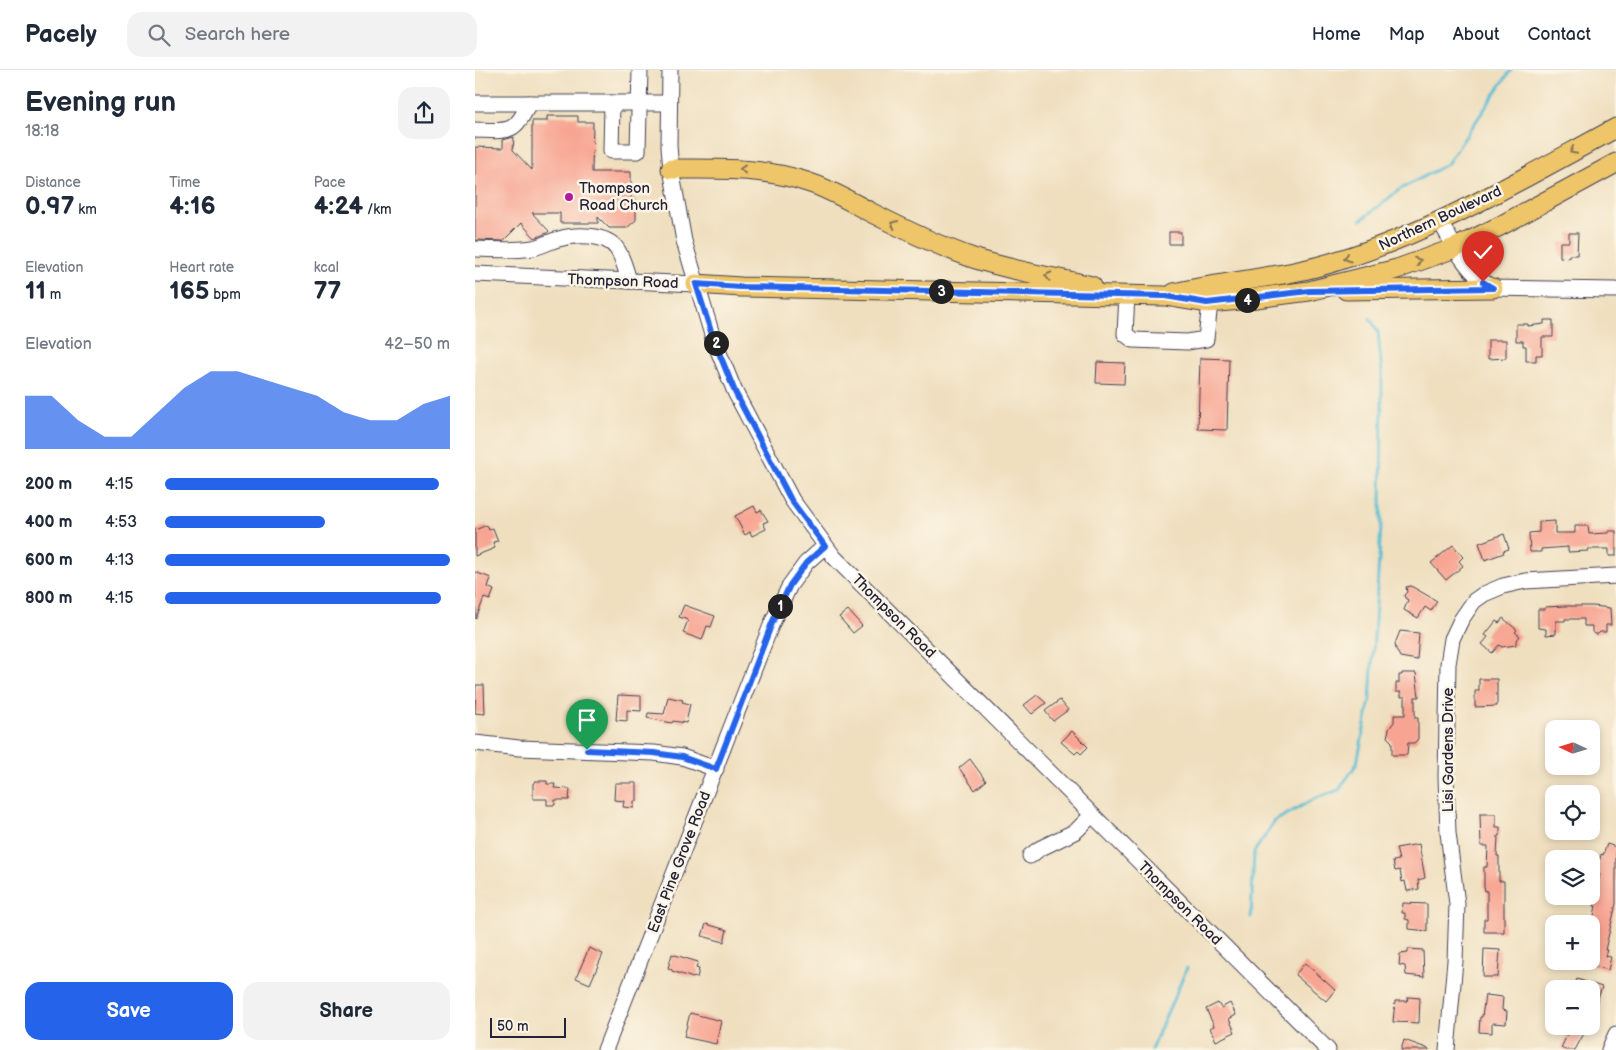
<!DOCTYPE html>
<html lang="en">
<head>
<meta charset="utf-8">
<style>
  :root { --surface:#fff; --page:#f2f2f3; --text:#1f2937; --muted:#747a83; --line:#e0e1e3; --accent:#2563eb }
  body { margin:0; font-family:"Balsamiq Sans",sans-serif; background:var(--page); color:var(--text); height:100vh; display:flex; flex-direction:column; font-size:19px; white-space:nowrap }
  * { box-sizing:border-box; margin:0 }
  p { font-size:16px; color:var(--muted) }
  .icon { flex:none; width:28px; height:28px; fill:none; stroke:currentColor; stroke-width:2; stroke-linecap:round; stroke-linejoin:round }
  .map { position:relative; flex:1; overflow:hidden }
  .side { display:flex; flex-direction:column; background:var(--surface); width:475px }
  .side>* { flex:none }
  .needle { width:32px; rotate:274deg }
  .buttons { position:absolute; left:1070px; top:650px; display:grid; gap:10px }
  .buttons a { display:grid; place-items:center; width:55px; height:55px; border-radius:10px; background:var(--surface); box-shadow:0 2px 8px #0003; font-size:25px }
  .scale { position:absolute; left:15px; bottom:12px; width:76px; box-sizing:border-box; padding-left:5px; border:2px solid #22223b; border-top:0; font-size:14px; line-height:18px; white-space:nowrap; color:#22223b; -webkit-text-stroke:4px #fcf5e5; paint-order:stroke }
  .pin { position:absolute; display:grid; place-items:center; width:42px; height:42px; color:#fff; margin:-51px -21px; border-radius:50% 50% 50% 0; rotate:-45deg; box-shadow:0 0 5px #0007 }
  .pin .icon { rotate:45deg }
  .km { position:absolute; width:25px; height:25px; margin:-12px; border-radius:50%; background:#222; color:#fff; font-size:14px; line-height:25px; text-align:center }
  .round { display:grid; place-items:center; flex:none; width:52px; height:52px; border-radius:15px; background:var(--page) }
  .summary { display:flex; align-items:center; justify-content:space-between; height:85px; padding:0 25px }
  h1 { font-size:28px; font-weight:700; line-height:38px }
  .metrics { display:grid; grid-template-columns:repeat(3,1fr); gap:8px; height:85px; padding:5px 25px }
  .metrics div { display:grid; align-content:center }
  .metrics b { font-size:25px; font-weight:700 }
  .metrics small { font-size:14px; font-weight:400 }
  .metrics p { font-size:14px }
  .chart { height:140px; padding:10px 25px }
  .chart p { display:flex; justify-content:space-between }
  .chart svg { width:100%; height:90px; margin-top:5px; fill:var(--accent); opacity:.7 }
  .action { display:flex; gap:10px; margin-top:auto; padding:10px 25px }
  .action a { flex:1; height:58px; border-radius:15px; background:var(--accent); color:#fff; font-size:20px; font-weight:700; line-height:58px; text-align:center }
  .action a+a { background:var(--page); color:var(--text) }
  ul { padding:0 25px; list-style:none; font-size:16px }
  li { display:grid; grid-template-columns:80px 60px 1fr; align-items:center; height:38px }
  li i { height:12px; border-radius:6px; background:var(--accent) }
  header { display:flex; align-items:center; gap:30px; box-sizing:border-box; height:70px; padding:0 25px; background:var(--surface); border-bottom:1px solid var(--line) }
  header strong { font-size:24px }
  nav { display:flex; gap:28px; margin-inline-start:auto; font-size:18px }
  .search { width:350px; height:45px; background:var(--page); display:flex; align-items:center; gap:12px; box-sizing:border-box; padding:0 18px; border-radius:15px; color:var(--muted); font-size:19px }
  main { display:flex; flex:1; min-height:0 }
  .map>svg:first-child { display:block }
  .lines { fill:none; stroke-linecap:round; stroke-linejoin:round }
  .stream { stroke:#55bcd3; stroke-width:3 }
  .building { fill:#f7a592 }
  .minor-casing { stroke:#413e4f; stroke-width:17 }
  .major-casing { stroke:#413e4f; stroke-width:21 }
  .minor { stroke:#fff; stroke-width:15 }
  .major { stroke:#eec569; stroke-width:19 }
  .oneway { stroke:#887452 }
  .route-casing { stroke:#fff; stroke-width:10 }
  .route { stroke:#2563eb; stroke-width:6 }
  .poi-dot { fill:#b5179e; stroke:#fcf5e5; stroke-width:2 }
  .labels { text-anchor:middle; stroke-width:5; stroke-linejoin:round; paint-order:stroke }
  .poi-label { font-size:15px; fill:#22223b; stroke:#fcf5e5; text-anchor:start }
  .street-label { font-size:15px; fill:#22223b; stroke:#fcf5e5 }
</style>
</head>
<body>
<header>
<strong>Pacely</strong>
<div class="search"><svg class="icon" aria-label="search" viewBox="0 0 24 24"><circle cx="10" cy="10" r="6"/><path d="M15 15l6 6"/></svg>Search here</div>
<nav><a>Home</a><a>Map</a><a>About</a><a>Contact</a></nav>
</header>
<main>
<section class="side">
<div class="summary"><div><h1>Evening run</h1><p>18:18</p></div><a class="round"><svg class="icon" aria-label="share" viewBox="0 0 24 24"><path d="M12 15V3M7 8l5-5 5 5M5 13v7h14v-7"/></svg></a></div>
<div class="metrics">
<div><p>Distance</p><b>0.97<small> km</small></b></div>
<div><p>Time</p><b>4:16</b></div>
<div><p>Pace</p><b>4:24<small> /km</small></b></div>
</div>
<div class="metrics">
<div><p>Elevation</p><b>11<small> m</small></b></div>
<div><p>Heart rate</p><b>165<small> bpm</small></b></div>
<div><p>kcal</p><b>77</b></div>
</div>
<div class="chart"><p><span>Elevation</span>42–50 m</p>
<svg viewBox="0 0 160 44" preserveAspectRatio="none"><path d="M0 44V18L10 18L20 30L30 38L40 38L50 26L60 14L70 6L80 6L90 10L100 14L110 18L120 26L130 30L140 30L150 22L160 18V44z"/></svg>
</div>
<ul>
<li><b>200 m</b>4:15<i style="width:96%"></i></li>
<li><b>400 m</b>4:53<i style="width:56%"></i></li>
<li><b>600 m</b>4:13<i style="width:100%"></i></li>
<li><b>800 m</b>4:15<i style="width:97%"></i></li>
</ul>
<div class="action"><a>Save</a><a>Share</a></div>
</section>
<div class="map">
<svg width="1141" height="980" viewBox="0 0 1141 980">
  <rect width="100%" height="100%" fill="#fcf5e5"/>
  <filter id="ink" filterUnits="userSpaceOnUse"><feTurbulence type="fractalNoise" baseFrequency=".02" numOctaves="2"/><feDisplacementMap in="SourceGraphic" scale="10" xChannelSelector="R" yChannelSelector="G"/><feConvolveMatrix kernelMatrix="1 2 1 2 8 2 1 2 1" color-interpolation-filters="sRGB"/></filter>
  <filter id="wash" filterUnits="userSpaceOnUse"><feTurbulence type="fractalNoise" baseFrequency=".0096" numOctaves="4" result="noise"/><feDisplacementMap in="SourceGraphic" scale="20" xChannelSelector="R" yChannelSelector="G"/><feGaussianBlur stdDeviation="1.12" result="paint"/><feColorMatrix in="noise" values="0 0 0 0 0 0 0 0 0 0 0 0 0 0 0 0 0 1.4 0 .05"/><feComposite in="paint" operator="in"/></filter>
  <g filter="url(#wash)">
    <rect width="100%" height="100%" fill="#efdfbf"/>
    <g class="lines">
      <g class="stream">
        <path d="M886 150 924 120 972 94 1036 0"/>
        <path d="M776 847 779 782 800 751 839 729 864 720 882 693 895 630 906 456 907 304 903 262 895 248"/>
        <path d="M676 980 712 898"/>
      </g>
    </g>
    <g id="blocks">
      <g class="building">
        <path d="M72 46H103V52H118L117 102H156V127L161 132V150L152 158H134L123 147V153H85V143H57L74 161 72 163 60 168 46 153 28 171 0 170V77L28 78V70L39 67 38 80 57 100V51H72Z"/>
        <rect x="694" y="162" width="12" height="12"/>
        <path d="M1094 163H1103L1102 185H1094V188L1085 187V172H1094Z"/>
        <path d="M1069 250H1078V267H1067V285H1061V291H1051V276H1048V271H1041V254H1053V256L1069 254Z"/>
        <path d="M1013 270H1031V288L1013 289Z"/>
        <path d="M725 288 754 289 752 360 723 359Z"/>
        <path d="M622 292 650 293 649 314 621 313Z"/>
        <path d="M279 436 282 442 286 440 293 451 288 453 291 459 277 466 275 462 270 465 260 446Z"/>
        <path d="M1080 451V463H1100V456H1113L1114 464 1133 463V461H1141V486H1134V479H1113V481L1093 482V477L1066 479V482H1055L1054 463 1064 462V452Z"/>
        <path d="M12 455 14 460 18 458 23 471 18 472 20 478 0 486V460Z"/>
        <path d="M1029 464 1034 479 1028 481 1029 483 1010 490 1004 473Z"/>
        <path d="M978 475 988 487 984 491 988 496 971 510 956 493Z"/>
        <path d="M0 502 16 508 13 517 19 520 15 530 9 528 1 549Z"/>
        <path d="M936 516 962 531 956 541 950 537 943 548 929 540 933 530 930 528 929 525 932 522 931 517Z"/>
        <path d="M209 535 240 546 236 557 232 556 227 570 208 563 213 550 204 547Z"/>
        <path d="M1090 536H1118L1135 538 1136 555H1131V562H1125L1123 564H1120L1117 562V556H1109V549H1090V551H1081V564L1071 565V559L1063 558V539H1070V537Z"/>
        <path d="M373 540 387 556 378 563 364 547Z"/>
        <path d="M1028 548 1042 560 1040 562 1045 566 1041 571V575L1027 577 1024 575 1017 583 1007 574 1013 567 1010 565 1021 551 1024 553Z"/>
        <path d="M925 561 944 563 942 590 925 587 921 579 920 574Z"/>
        <path d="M927 603H941L944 627H940V648H943V669L939 673H933L932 685H917V672L912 667 914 659 919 652V645H930V627H926V622H921V613H924V605H927Z"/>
        <path d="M1004 609H1022V636L1000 637V621H1004Z"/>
        <path d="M1 615H9L10 644 0 643Z"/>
        <path d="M143 625 166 626V641L152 640V651L141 650Z"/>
        <path d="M562 625 571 633 557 644 549 635Z"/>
        <path d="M193 627 208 630 207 632 215 634 211 653 198 651 197 653 172 648 173 643 189 644Z"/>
        <path d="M585 630 593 640 578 651 570 641Z"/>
        <path d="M597 661 613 677 606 684 603 681 600 684 586 672Z"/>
        <path d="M495 689 511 711 500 720 484 698Z"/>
        <path d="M60 711H72V714H80L79 718 95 719 94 730H80V735H72V729H58V713H60Z"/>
        <path d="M140 713H162V731H159V738L148 737 149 731 139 730Z"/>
        <path d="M1005 744H1021V757H1025V766H1023L1022 786H1024V811H1029V862H1009V849H1012V821H1010L1009 817V797H1012L1013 776H1006Z"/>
        <path d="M944 774 950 808 943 810 944 819 932 821 930 811 927 812 925 800 920 801 918 791 924 790 921 778Z"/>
        <path d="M1132 774 1141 777V834L1130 880H1132L1130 886 1136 887 1133 900 1116 895V871L1120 856 1116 851 1118 850 1121 836H1119L1125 803 1116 801V794L1125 789 1126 784 1128 785Z"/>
        <path d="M928 833 952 834V861L934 859V850L930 849V843H927Z"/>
        <path d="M231 854 252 860 249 872 227 866Z"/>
        <path d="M114 878 128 884 115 914 101 908Z"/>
        <path d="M933 879 948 880 949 907 931 905 930 896 924 895 925 884 933 883Z"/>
        <path d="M1009 879 1025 880 1023 907H1008Z"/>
        <path d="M197 884 223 892 221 898 224 899 222 908 219 907 218 908 197 901V900L193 898Z"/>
        <path d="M830 893 860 920 851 931 820 905Z"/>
        <path d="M1102 909 1127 917 1117 945 1116 919H1098Z"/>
        <path d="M1010 925 1028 927 1027 940 1032 941 1031 954 1017 953V963L1004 962 1005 947H1007Z"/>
        <path d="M933 927 945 928 944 953 918 952 920 931H932Z"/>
        <path d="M743 933 746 938 755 933 761 945 754 949 760 962 741 971 735 958 739 956 731 939Z"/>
        <path d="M215 943 246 951 241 974 209 967Z"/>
        <path d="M1089 956H1113L1100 980H1090L1086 978 1092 965 1086 962Z"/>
        <path d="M929 970 954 979V980H926Z"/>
      </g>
    </g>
  </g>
  <g filter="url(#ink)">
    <use href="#blocks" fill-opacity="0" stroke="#413e4f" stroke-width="1"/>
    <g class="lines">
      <g class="minor-casing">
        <g id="minor">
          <path d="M195 0 194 76 196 99 209 171 238 268 260 322 317 430 359 487 853 980"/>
          <path d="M0 33H194"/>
          <path d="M137 33 136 81H163L165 0"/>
          <path d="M0 60C32 61 40 65 54 33"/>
          <path d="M965 151C979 176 992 203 1018 218L1141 220"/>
          <path d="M0 179C19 180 39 181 58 178 67 176 75 171 84 169 99 164 131 163 142 179 148 188 151 200 154 211"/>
          <path d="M0 204 221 214"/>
          <path d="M652 225 650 264 658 270 712 272 731 269 735 233"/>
          <path d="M0 673 44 678 179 683 207 687 241 699"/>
          <path d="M555 786 564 779 601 761 617 745"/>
          <path d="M130 980 297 553 315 515 331 493 350 476"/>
          <path d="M972 980 980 891 982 834 973 763 971 707 973 594 977 569 986 550 999 531 1009 524 1028 516 1050 511 1141 506"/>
          <path d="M1134 980 1141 964"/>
        </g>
      </g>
      <g class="major-casing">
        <g id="major">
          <path d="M196 99C242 99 288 97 332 112 355 119 376 132 397 143 430 160 464 176 498 188 537 201 577 207 617 216"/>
          <path d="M221 214 266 217 690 226 732 233 766 230 834 221 922 199 980 178 1025 156 1141 93"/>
          <path d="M871 220 1018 218"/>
          <path d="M699 223C754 210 811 208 865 190 962 160 1052 106 1141 58"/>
        </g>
      </g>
      <use href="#minor" class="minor"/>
      <use href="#major" class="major"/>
    </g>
    <defs><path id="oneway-chevron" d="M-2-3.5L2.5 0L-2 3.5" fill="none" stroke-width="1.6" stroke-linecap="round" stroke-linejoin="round" transform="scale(1.25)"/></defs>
    <g class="oneway">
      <use href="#oneway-chevron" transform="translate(1098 81) rotate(152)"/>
      <use href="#oneway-chevron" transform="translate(268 99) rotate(-175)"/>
      <use href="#oneway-chevron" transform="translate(419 154) rotate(-155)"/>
      <use href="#oneway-chevron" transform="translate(872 188) rotate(162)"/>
      <use href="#oneway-chevron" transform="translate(943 191) rotate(-20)"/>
      <use href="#oneway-chevron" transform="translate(573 206) rotate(-168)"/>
    </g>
  </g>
  <g class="lines" filter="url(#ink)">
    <g class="route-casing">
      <path id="route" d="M112 680 179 683 207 687 241 699 297 553 315 515 331 493 350 476 316 430 260 322 238 268 221 214 266 217 690 226 732 233 834 221 1018 218 1008 212"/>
    </g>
    <use href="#route" class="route"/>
  </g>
  <circle class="poi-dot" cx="94" cy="127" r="5"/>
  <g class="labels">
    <g class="poi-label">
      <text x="104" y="123">Thompson<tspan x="104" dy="17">Road Church</tspan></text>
    </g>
    <g class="street-label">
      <text transform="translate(965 148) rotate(-25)" y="5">Northern Boulevard</text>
      <text transform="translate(148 211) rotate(2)" y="5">Thompson Road</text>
      <text transform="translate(419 546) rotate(45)" y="5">Thompson Road</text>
      <text transform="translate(973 680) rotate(-90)" y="5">Lisi Gardens Drive</text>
      <text transform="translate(204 792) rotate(-69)" y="5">East Pine Grove Road</text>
      <text transform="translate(705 833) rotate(45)" y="5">Thompson Road</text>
    </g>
  </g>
</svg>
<div class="buttons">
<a><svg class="needle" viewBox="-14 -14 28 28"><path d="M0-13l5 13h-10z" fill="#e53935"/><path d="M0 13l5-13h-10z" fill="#747a83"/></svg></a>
<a><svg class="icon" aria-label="locate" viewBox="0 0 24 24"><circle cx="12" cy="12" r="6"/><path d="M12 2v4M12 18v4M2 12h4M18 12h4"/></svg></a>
<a><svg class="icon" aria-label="layers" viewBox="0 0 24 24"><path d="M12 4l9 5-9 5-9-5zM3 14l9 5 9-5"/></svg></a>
<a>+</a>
<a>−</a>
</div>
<div class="scale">50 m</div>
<div class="pin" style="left:112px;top:680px;background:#1e9e55"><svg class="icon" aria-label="arrive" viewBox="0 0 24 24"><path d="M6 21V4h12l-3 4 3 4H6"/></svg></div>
<div class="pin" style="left:1008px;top:212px;background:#d93025"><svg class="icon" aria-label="check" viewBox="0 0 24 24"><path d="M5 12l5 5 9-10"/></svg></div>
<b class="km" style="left:305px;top:536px">1</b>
<b class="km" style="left:241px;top:273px">2</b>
<b class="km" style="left:466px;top:221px">3</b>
<b class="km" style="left:772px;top:230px">4</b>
</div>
</main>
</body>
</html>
